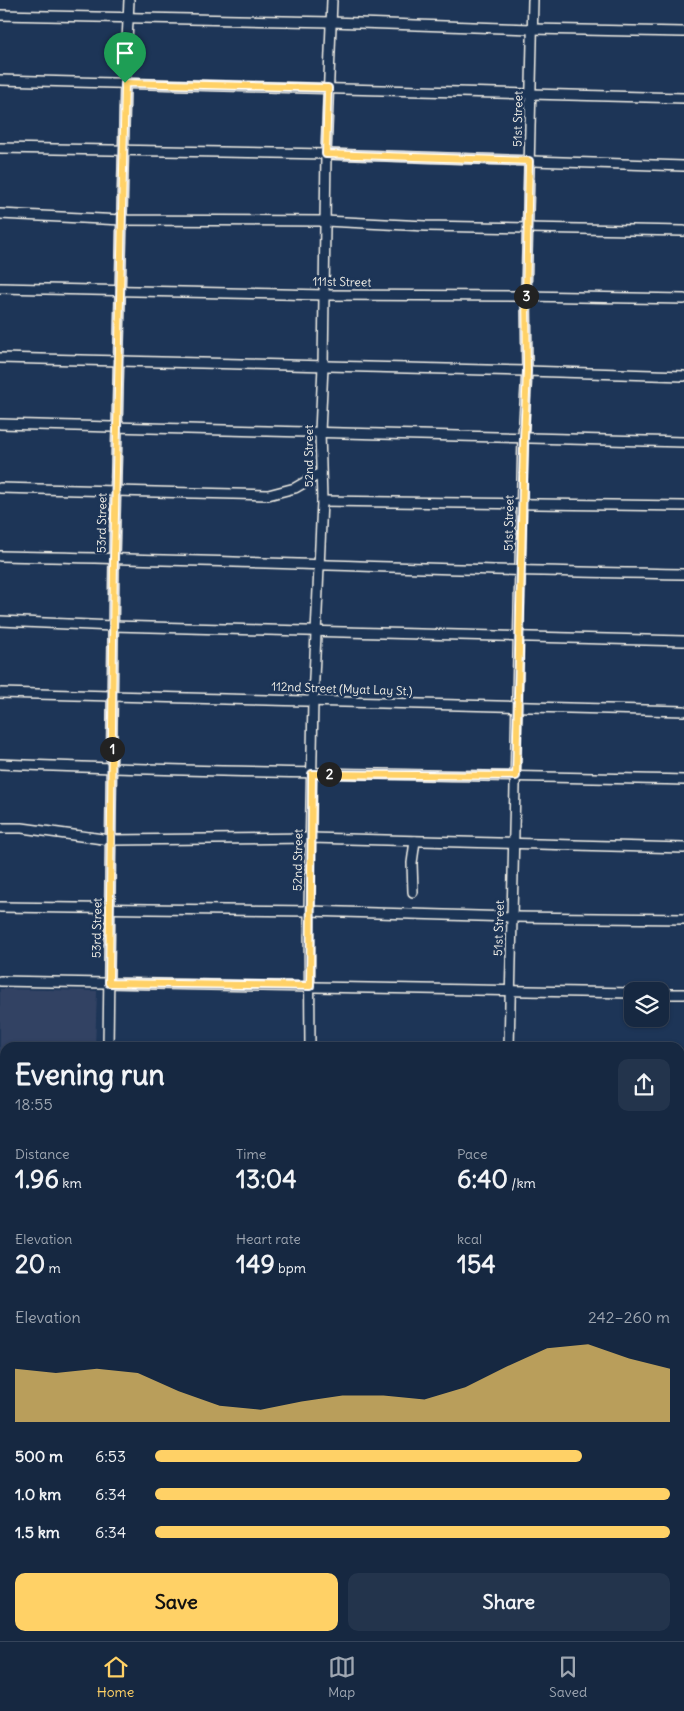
<!DOCTYPE html>
<html lang="en">
<head>
<meta charset="utf-8">
<style>
  :root { --surface:#162841; --page:#23344c; --text:#f1f3f6; --muted:#9ea6b1; --line:#35445a; --accent:#ffd166 }
  body { margin:0; font-family:Delius,sans-serif; background:var(--page); color:var(--text); height:100vh; display:flex; flex-direction:column; font-size:19px; white-space:nowrap }
  * { box-sizing:border-box; margin:0 }
  p { font-size:16px; color:var(--muted) }
  .icon { flex:none; width:28px; height:28px; fill:none; stroke:currentColor; stroke-width:2; stroke-linecap:round; stroke-linejoin:round }
  .map { position:relative; flex:1; overflow:hidden }
  .side { position:absolute; left:0px; top:1042px; width:685px; height:599px; display:flex; flex-direction:column; background:var(--surface); border-radius:15px 15px 0 0; box-shadow:0 1px 4px #0004,0 0 0 1px var(--line) }
  .side>* { flex:none }
  .fabs { position:absolute; left:624px; top:982px; display:grid; gap:10px }
  .fabs a { display:grid; place-items:center; width:45px; height:45px; border-radius:10px; background:var(--surface); box-shadow:0 1px 4px #0004,0 0 0 1px var(--line); font-size:25px }
  .pin { position:absolute; display:grid; place-items:center; width:42px; height:42px; color:#fff; margin:-51px -21px; border-radius:50% 50% 50% 0; rotate:-45deg; box-shadow:0 0 5px #0007 }
  .pin .icon { rotate:45deg }
  .km { position:absolute; width:25px; height:25px; margin:-12px; border-radius:50%; background:#222; color:#fff; font-size:14px; line-height:25px; text-align:center }
  .round { display:grid; place-items:center; flex:none; width:52px; height:52px; border-radius:10px; background:var(--page) }
  .overview { display:flex; align-items:center; justify-content:space-between; height:85px; padding:0 15px }
  h1 { font-size:28px; font-weight:700; line-height:38px }
  .figures { display:grid; grid-template-columns:repeat(3,1fr); gap:8px; height:85px; padding:5px 15px }
  .figures div { display:grid; align-content:center }
  .figures b { font-size:25px; font-weight:700 }
  .figures small { font-size:14px; font-weight:400 }
  .figures p { font-size:14px }
  .chart { height:140px; padding:10px 15px }
  .chart p { display:flex; justify-content:space-between }
  .chart svg { width:100%; height:90px; margin-top:5px; fill:var(--accent); opacity:.7 }
  .primary-button { display:flex; gap:10px; margin-top:auto; padding:10px 15px }
  .primary-button a { flex:1; height:58px; border-radius:10px; background:var(--accent); color:#111; font-size:20px; font-weight:700; line-height:58px; text-align:center }
  .primary-button a+a { background:var(--page); color:var(--text) }
  ul { padding:0 15px; list-style:none; font-size:16px }
  li { display:grid; grid-template-columns:80px 60px 1fr; align-items:center; height:38px }
  li i { height:12px; border-radius:6px; background:var(--accent) }
  .menu { display:flex; justify-content:space-around; align-items:center; height:70px; border-top:1px solid var(--line); background:var(--surface); font-size:14px; color:var(--muted) }
  .menu a { display:grid; justify-items:center; gap:2px }
  .menu .selected { color:var(--accent) }
  .map>svg:first-child { display:block }
  .built { fill:#334364 }
  .lines { fill:none; stroke-linecap:round; stroke-linejoin:round }
  .minor-casing { stroke:#f4f1e8; stroke-width:12 }
  .minor { stroke:#1d3557; stroke-width:9 }
  .route-casing { stroke:#fff; stroke-width:10 }
  .route { stroke:#ffd166; stroke-width:6 }
  .labels { text-anchor:middle; stroke-width:5; stroke-linejoin:round; paint-order:stroke }
  .street-label { font-size:12px; fill:#f4f1e8; stroke:#1d3557 }
</style>
</head>
<body>
<div class="map">
<svg width="684" height="1641" viewBox="0 0 684 1641">
  <rect width="100%" height="100%" fill="#1d3557"/>
  <filter id="ink" filterUnits="userSpaceOnUse"><feTurbulence type="fractalNoise" baseFrequency=".02" numOctaves="2"/><feDisplacementMap in="SourceGraphic" scale="10" xChannelSelector="R" yChannelSelector="G"/><feConvolveMatrix kernelMatrix="1 2 1 2 8 2 1 2 1" color-interpolation-filters="sRGB"/></filter>
  <g filter="url(#ink)">
    <path class="built" d="M0 989 97 991 95 1047 5 1048V1256H0Z"/>
    <g class="lines">
      <g class="minor-casing">
        <g id="minor">
          <path d="M0 15 331 22 532 29 684 32"/>
          <path d="M0 80 684 98"/>
          <path d="M0 148 326 154 684 166"/>
          <path d="M0 214 122 220 325 221 426 226 684 231"/>
          <path d="M0 288 325 295 526 296 684 299"/>
          <path d="M0 358 527 371 684 376"/>
          <path d="M0 424 684 442"/>
          <path d="M0 488 268 495 295 488 321 473"/>
          <path d="M322 501 684 506"/>
          <path d="M0 556C228 560 456 571 684 574"/>
          <path d="M0 621 113 626 684 641"/>
          <path d="M0 693 684 711"/>
          <path d="M0 764C228 774 456 774 684 780"/>
          <path d="M0 828H22L110 840 311 838 684 848"/>
          <path d="M413 892 412 863 415 841"/>
          <path d="M0 907 309 911 512 917 684 919"/>
          <path d="M0 981 632 993"/>
          <path d="M660 994H684"/>
          <path d="M108 1048 114 558 125 83 129 0"/>
          <path d="M310 1048 309 911 313 700 322 501 320 432 323 366 326 154 332 0"/>
          <path d="M509 1048 523 437 527 371 526 296 533 0"/>
          <path d="M680 1064 684 1065"/>
          <path d="M680 1141H684"/>
          <path d="M680 1214H684"/>
          <path d="M0 1273 5 1274"/>
          <path d="M680 1291H684"/>
          <path d="M0 1350H5"/>
          <path d="M680 1367H684"/>
          <path d="M0 1415H5"/>
          <path d="M680 1431H684"/>
          <path d="M0 1482H5"/>
          <path d="M680 1498H684"/>
          <path d="M0 1549H5"/>
          <path d="M680 1567H684"/>
          <path d="M0 1624H5"/>
          <path d="M367 1636 479 1641"/>
          <path d="M94 1641V1636"/>
          <path d="M295 1641V1636"/>
          <path d="M496 1641V1636"/>
        </g>
      </g>
      <use href="#minor" class="minor"/>
    </g>
  </g>
  <g class="lines" filter="url(#ink)">
    <g class="route-casing">
      <path id="route" d="M125 83 328 88 326 154 529 161 526 296 527 371 524 438 516 776 312 774 310 986 109 983 114 558Z"/>
    </g>
    <use href="#route" class="route"/>
  </g>
  <g class="labels">
    <g class="street-label">
      <text transform="translate(518 119) rotate(-89)" y="4">51st Street</text>
      <text transform="translate(342 282) rotate(1)" y="4">111st Street</text>
      <text transform="translate(309 456) rotate(-90)" y="4">52nd Street</text>
      <text transform="translate(102 523) rotate(-89)" y="4">53rd Street</text>
      <text transform="translate(509 523) rotate(-89)" y="4">51st Street</text>
      <text transform="translate(342 689) rotate(2)" y="4">112nd Street (Myat Lay St.)</text>
      <text transform="translate(298 860) rotate(-89)" y="4">52nd Street</text>
      <text transform="translate(97 928) rotate(-89)" y="4">53rd Street</text>
      <text transform="translate(499 928) rotate(-88)" y="4">51st Street</text>
    </g>
  </g>
</svg>
<div class="fabs">
<a><svg class="icon" aria-label="layers" viewBox="0 0 24 24"><path d="M12 4l9 5-9 5-9-5zM3 14l9 5 9-5"/></svg></a>
</div>
<div class="pin" style="left:125px;top:83px;background:#1e9e55"><svg class="icon" aria-label="arrive" viewBox="0 0 24 24"><path d="M6 21V4h12l-3 4 3 4H6"/></svg></div>
<b class="km" style="left:112px;top:749px">1</b>
<b class="km" style="left:329px;top:774px">2</b>
<b class="km" style="left:526px;top:296px">3</b>
<section class="side">
<div class="overview"><div><h1>Evening run</h1><p>18:55</p></div><a class="round"><svg class="icon" aria-label="share" viewBox="0 0 24 24"><path d="M12 15V3M7 8l5-5 5 5M5 13v7h14v-7"/></svg></a></div>
<div class="figures">
<div><p>Distance</p><b>1.96<small> km</small></b></div>
<div><p>Time</p><b>13:04</b></div>
<div><p>Pace</p><b>6:40<small> /km</small></b></div>
</div>
<div class="figures">
<div><p>Elevation</p><b>20<small> m</small></b></div>
<div><p>Heart rate</p><b>149<small> bpm</small></b></div>
<div><p>kcal</p><b>154</b></div>
</div>
<div class="chart"><p><span>Elevation</span>242–260 m</p>
<svg viewBox="0 0 160 44" preserveAspectRatio="none"><path d="M0 44V18L10 20L20 18L30 20L40 29L50 36L60 38L70 34L80 31L90 31L100 33L110 27L120 17L130 8L140 6L150 13L160 18V44z"/></svg>
</div>
<ul>
<li><b>500 m</b>6:53<i style="width:83%"></i></li>
<li><b>1.0 km</b>6:34<i style="width:100%"></i></li>
<li><b>1.5 km</b>6:34<i style="width:100%"></i></li>
</ul>
<div class="primary-button"><a>Save</a><a>Share</a></div>
</section>
</div>
<nav class="menu">
<a class="selected"><svg class="icon" aria-label="home" viewBox="0 0 24 24"><path d="M3 11l9-7 9 7M6 9v11h12V9"/></svg>Home</a>
<a><svg class="icon" aria-label="map" viewBox="0 0 24 24"><path d="M3 6l6-2 6 2 6-2v14l-6 2-6-2-6 2zM9 4v14M15 6v14"/></svg>Map</a>
<a><svg class="icon" aria-label="saved" viewBox="0 0 24 24"><path d="M7 4h10v16l-5-4-5 4z"/></svg>Saved</a>
</nav>
</body>
</html>
